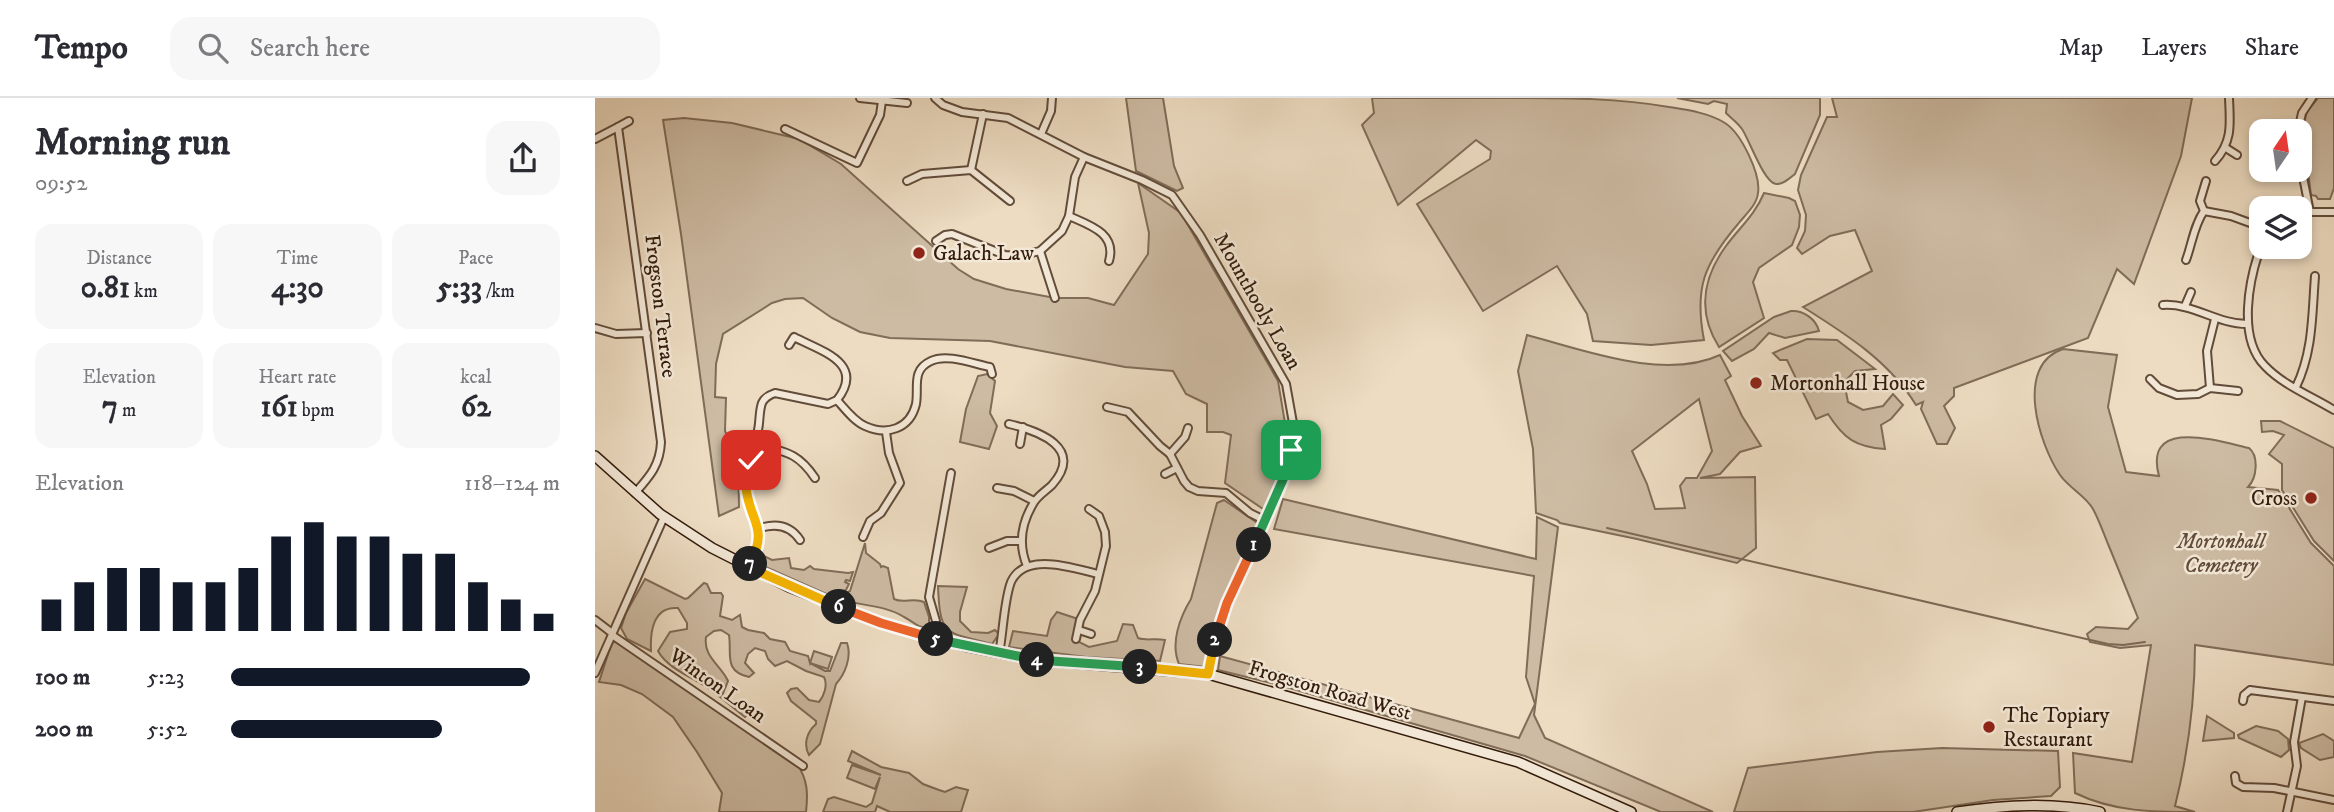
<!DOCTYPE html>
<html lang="en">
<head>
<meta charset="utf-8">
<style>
  :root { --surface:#fff; --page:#f7f7f7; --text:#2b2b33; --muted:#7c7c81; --line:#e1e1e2; --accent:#111827 }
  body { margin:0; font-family:"IM FELL DW Pica",serif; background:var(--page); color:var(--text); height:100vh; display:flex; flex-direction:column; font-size:26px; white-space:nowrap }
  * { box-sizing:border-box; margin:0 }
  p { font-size:23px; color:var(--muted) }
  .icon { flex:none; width:38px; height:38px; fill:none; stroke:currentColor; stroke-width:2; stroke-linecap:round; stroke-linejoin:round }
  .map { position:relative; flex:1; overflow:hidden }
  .side { display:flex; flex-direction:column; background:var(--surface); width:595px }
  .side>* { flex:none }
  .needle { width:46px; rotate:13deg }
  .buttons { position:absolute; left:1654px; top:21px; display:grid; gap:14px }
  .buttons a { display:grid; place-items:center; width:63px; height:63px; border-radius:14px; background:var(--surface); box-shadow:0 4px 10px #0003; font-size:35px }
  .pin { position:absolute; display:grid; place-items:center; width:60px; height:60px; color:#fff; margin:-30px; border-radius:14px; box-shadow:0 4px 10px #0006 }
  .km { position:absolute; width:35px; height:35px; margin:-18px; border-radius:50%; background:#222; color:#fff; font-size:19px; line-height:35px; text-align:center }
  .round { display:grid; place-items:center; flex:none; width:74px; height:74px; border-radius:21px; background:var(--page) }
  .overview { display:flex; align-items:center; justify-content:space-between; height:119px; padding:0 35px }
  h1 { font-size:38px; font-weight:800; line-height:52px }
  .metrics { display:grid; grid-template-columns:repeat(3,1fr); gap:10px; height:119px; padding:7px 35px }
  .metrics div { display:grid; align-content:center; border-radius:18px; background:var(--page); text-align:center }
  .metrics b { font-size:30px; font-weight:800 }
  .metrics small { font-size:19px; font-weight:400 }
  .metrics p { font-size:19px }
  .chart { height:196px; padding:14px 35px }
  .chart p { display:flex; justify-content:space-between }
  .chart svg { width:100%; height:126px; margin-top:7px; stroke:var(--accent); stroke-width:6 }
  ul { padding:0 35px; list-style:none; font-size:23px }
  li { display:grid; grid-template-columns:112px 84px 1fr; align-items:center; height:52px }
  li i { height:18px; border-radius:9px; background:var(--accent) }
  header { display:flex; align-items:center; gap:42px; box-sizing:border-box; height:98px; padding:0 35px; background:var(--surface); border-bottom:2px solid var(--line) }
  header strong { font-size:33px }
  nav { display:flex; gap:38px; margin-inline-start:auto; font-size:24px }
  .search { width:490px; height:63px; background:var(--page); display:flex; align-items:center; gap:18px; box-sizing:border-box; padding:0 24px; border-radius:21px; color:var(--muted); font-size:26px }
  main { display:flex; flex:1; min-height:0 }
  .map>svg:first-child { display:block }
  .green { fill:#cdbba3; stroke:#806c58; stroke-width:2; fill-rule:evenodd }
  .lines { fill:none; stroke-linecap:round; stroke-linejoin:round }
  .stream { stroke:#7d6854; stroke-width:2 }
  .street-casing { stroke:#624c3a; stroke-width:10 }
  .secondary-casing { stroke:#331c0c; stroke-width:12 }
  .street { stroke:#f3e8d7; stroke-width:6 }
  .secondary { stroke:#f3e8d7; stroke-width:9 }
  .split-1-casing { stroke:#fff; stroke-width:14 }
  .split-2-casing { stroke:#fff; stroke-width:14 }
  .split-3-casing { stroke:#fff; stroke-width:14 }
  .split-4-casing { stroke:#fff; stroke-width:14 }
  .split-5-casing { stroke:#fff; stroke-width:14 }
  .split-6-casing { stroke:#fff; stroke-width:14 }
  .split-7-casing { stroke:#fff; stroke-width:14 }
  .split-8-casing { stroke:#fff; stroke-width:14 }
  .split-1 { stroke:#22a559; stroke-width:9 }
  .split-2 { stroke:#f0652b; stroke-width:9 }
  .split-3 { stroke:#f5b400; stroke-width:9 }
  .split-4 { stroke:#22a559; stroke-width:9 }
  .split-5 { stroke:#22a559; stroke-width:9 }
  .split-6 { stroke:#f0652b; stroke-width:9 }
  .split-7 { stroke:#f5b400; stroke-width:9 }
  .split-8 { stroke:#f5b400; stroke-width:9 }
  .poi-dot { fill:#8f2418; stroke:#f3e8d7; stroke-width:2.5 }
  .labels { text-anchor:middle; stroke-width:5; stroke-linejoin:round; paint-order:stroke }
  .poi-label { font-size:21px; fill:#331c0c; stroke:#f3e8d7; text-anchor:start }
  .street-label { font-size:21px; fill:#331c0c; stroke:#f3e8d7 }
  .park-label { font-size:21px; font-style:italic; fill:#614c39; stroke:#f3e8d7 }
</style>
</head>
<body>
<header>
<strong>Tempo</strong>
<div class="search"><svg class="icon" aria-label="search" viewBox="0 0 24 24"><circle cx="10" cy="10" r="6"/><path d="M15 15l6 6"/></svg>Search here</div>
<nav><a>Map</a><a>Layers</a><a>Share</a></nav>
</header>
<main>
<section class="side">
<div class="overview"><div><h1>Morning run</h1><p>09:52</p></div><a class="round"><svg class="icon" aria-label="share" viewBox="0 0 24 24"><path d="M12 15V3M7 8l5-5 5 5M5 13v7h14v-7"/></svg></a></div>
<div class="metrics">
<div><p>Distance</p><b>0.81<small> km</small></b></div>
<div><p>Time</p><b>4:30</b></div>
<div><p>Pace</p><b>5:33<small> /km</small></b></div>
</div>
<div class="metrics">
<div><p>Elevation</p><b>7<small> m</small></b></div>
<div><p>Heart rate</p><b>161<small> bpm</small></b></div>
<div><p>kcal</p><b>62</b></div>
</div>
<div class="chart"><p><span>Elevation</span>118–124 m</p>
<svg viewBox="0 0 160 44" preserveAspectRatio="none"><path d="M5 44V33M15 44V27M25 44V22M35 44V22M45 44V27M55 44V27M65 44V22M75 44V11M85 44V6M95 44V11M105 44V11M115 44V17M125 44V17M135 44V27M145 44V33M155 44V38"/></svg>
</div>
<ul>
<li><b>100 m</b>5:23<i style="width:91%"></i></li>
<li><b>200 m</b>5:52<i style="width:64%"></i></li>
</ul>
</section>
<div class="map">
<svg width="1739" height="714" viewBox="0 0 1739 714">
  <rect width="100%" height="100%" fill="#eddcc2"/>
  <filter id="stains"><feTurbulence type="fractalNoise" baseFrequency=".00286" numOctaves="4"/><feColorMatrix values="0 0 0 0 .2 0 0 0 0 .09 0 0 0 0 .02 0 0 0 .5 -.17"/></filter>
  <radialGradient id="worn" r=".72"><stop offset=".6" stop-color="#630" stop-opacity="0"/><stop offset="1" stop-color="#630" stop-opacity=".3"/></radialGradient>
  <g class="green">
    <path d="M531 0H568L579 68 588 90 582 93 541 73Z"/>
    <path d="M777 0C825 0 873 0 921 0 972 0 1023 0 1074 9 1093 12 1114 15 1130 25 1146 35 1166 76 1163 95 1162 107 1150 117 1143 126 1109 166 1099 190 1109 242L1056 247 998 243 992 216 962 168 888 213 822 106 895 61 896 53 881 42 803 107 767 27 779 15Z"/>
    <path d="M1082 0H1225V17L1200 76C1195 80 1188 87 1181 86 1169 85 1154 41 1147 31 1143 25 1136 20 1131 15L1132 6 1119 3 1113 6Z"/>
    <path d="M1237 0H1597L1586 58 1539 186 1522 171 1493 240 1359 290V298L1349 308 1360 330 1352 346H1342L1326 311 1328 304 1321 307C1294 263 1251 236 1208 209L1277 173 1260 132 1235 138 1207 156 1202 150 1210 133 1211 117 1203 92 1206 77 1232 19H1242Z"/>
    <path d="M1723 0H1739V90L1735 101H1723L1721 98 1716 97 1712 66 1708 60 1706 37 1712 13Z"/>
    <path d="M89 20 137 25 204 41 246 66 363 171 379 181 411 191 460 200H493L519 207 553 156 554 135 543 85 586 115 683 283 692 337 686 374 671 413 630 385 636 337 628 334H612V306L591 296 578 273 530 269 395 243 295 240 265 234 237 220 208 200 190 201 177 205 128 236 121 266 120 299 131 300 130 333 143 359 144 409 124 418 86 136 68 22Z"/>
    <path d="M1169 95 1194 100 1200 103 1205 117 1204 129 1197 147 1164 170 1158 184 1169 220 1124 249C1102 214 1107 181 1131 148 1144 130 1160 117 1169 95Z"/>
    <path d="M1196 213C1208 212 1221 221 1224 233L1190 240 1174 235 1159 251 1137 263 1128 253 1179 219Z"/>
    <path d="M932 237C989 252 1069 283 1125 257L1136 278 1130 282 1147 318 1166 348 1145 354 1125 376 1105 380 1160 379 1161 450 1142 465 1042 441 965 425 962 422 941 415 938 351 923 273ZM1104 301 1117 353 1102 380H1091L1085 388 1090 410 1060 411 1052 386 1037 353Z"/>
    <path d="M1212 241 1242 242 1280 271 1260 273 1249 284 1253 304 1268 312 1288 308 1298 296 1308 307 1296 321 1286 327 1290 351C1261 349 1249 341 1233 316L1221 321 1192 262H1185L1178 255Z"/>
    <path d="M1468 251 1522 257 1513 309 1531 374 1564 378C1548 319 1623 343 1654 350 1664 358 1662 380 1653 389L1683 392 1716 445 1739 468V567L1600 547C1600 600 1593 656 1580 708L1600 714C1558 714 1519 714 1480 695L1478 655 1537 664 1556 547 1525 550 1495 544 1492 536 1501 529 1533 531 1543 520C1533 495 1523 470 1513 446 1508 434 1504 422 1498 411 1491 398 1474 390 1465 377 1444 346 1419 267 1468 251Z"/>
    <path d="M392 276 400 283 395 315 402 328 394 351 365 344 371 311 383 278Z"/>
    <path d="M1666 323H1685L1739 350V463L1719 443 1687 392V366L1674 356 1689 337 1678 333 1667 334Z"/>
    <path d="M688 401 941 461 942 419 963 429 939 617 950 640 1118 714H1066L930 658 684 587 623 572 625 558 924 640 940 606 931 579 939 478 679 431Z"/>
    <path d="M629 402 664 426 619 525 611 569 584 566C575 545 585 519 596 501L622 405Z"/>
    <path d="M270 445 271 455 285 466 286 469 288 468 293 470 299 501C309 506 318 499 329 504L334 519V530C322 530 319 524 309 519 288 506 263 508 240 500L255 493Z"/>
    <path d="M165 456 177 462 194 460 196 470 209 472 215 468 219 471 253 475 258 474 255 483 251 482 250 484 254 486 251 492 242 495 238 499 164 466 162 463Z"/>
    <path d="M50 481 90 501 93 500 109 485 112 486 116 495H126L128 498 125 518 137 522 145 517 147 529 153 532 169 535 175 541 190 544 195 553 213 558 215 565 219 553 237 559 233 571 215 565 230 573H235L246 545H252C257 559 250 576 241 586L225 646 214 657C208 646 212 634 221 626V623L196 603 192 595 196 591 202 590 214 602 224 604C229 598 233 587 229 579L211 573 192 563 180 568 173 561 170 553 160 550 153 556 150 565 159 575 154 579C128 573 137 556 134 537L126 532 119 533 111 539C108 559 126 567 133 583L127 598 129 601 148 609 152 617 150 619C138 610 126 599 113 590 97 579 73 571 63 553L75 534 92 531V525L83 510C58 508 55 534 56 553L32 541 26 530 31 515Z"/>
    <path d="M343 488 372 489 365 514V523L376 534 393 535 400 532 404 536 397 546C350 534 345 539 343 488Z"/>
    <path d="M462 514 483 521 478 541 494 549 522 543 528 526 538 527 543 540C551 543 560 540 570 542L565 563 491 559 414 549 418 533 452 538 456 522Z"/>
    <path d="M22 543 202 666C213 682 213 696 211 714H124L127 695 102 654 78 619 47 596 26 587 4 584 17 544Z"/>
    <path d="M1612 618 1639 635V640L1608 643Z"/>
    <path d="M1661 628 1683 633 1693 641 1694 652 1686 659 1644 640 1643 637Z"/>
    <path d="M1728 636 1739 643V659L1725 662 1706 650 1704 645Z"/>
    <path d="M1347 650 1463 653 1465 689 1456 698 1398 702 1318 714H1139L1153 670 1282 654Z"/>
    <path d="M257 653 286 669 314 675 328 686 344 692 350 694 361 689 373 692 366 714H295L282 708 280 714H228L233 701 239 699 271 709 277 705 285 679 280 691 252 680 257 667 286 677 253 663Z"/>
  </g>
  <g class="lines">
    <path class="stream" d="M1012 430 1513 546 1528 547 1550 544"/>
    <g class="street-casing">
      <g id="street">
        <path d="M265 0 312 5"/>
        <path d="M340 0 348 7 367 14 413 20 489 59 547 82 577 97 605 137 691 286 698 325 694 366 671 423 632 505 624 529 613 576"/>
        <path d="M34 23 23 29 66 344C65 367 55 378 40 395"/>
        <path d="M190 31 262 65 285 17 287 3"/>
        <path d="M1703 33 1707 15 1717 0"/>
        <path d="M446 36 456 13 457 0"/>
        <path d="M0 41 23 29"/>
        <path d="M1631 50 1642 57"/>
        <path d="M1704 59 1715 114"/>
        <path d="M1620 63C1638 43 1635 25 1634 0"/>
        <path d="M376 72 388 16"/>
        <path d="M312 83 327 76 376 72 415 103"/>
        <path d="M1609 113 1636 118 1666 129"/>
        <path d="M1704 117 1715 114H1739"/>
        <path d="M474 118C494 127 522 135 514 163"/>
        <path d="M341 143 350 137 357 136 410 157 424 158 445 153 467 133 474 118 480 79 489 59"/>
        <path d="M1666 148C1654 181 1642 240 1670 268 1688 287 1716 298 1739 312"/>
        <path d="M445 153 460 200"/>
        <path d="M1591 162C1597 146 1599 127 1609 113L1605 103 1611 83"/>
        <path d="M1568 207C1598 205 1622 226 1652 226"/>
        <path d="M1590 208 1596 194"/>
        <path d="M0 230 21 236 52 235"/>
        <path d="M1555 281 1564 290 1582 297 1603 296 1615 290 1643 293"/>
        <path d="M1701 289C1718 254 1717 217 1720 178"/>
        <path d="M1615 290 1612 253 1620 221"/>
        <path d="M242 302C250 311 259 323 270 328 292 338 315 331 321 306 324 289 316 272 336 263 352 255 379 266 395 269L397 276"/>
        <path d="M512 309 533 314 565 348 575 356 589 383 594 389 603 393 631 395 655 415 671 423"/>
        <path d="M414 326C444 333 490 350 457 387 451 393 442 398 438 406 426 426 423 446 432 468"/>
        <path d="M160 346C189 354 202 353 220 380"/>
        <path d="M425 346 428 329"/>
        <path d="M575 356 590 339 593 330"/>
        <path d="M570 376 582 370"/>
        <path d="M402 390 419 393 439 403"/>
        <path d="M165 430C181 425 195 427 205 442"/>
        <path d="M268 439 275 423 286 415 305 385 294 355 291 334"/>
        <path d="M394 450 412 443H425"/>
        <path d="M153 469C178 421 149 426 151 386 151 368 160 349 163 332 165 323 164 313 167 305 170 299 174 297 180 295L233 306 242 302C271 265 226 253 199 239L194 247"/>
        <path d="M0 522 17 535"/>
        <path d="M484 532 496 536"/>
        <path d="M17 537 208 668"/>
        <path d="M338 541 341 523 334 499 356 375"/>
        <path d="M481 541 485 522 500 493 511 448 510 434 504 418 494 411"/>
        <path d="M404 556C408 536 409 502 416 484 430 453 478 470 503 476"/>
        <path d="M0 575 69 419"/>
        <path d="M1648 603 1649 597 1655 592 1739 603"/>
        <path d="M1640 678 1641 685 1648 689 1679 690 1739 702"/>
        <path d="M1692 714 1702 668 1699 644 1707 599"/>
      </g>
    </g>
    <g class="secondary-casing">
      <g id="secondary">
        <path d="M0 358 65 416 117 450 194 489 286 525 370 548 440 562 613 576 923 664 1036 714"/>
        <path d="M1362 714C1410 707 1458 704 1505 714"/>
      </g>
    </g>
    <use href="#street" class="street"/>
    <use href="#secondary" class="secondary"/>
  </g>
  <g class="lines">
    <g class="split-1-casing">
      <path id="split-1" d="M659 447 690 377 696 352"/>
    </g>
    <g class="split-2-casing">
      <path id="split-2" d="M620 542 632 505 659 447"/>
    </g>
    <g class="split-3-casing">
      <path id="split-3" d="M545 569 613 576 620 542"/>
    </g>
    <g class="split-4-casing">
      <path id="split-4" d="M442 562 545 569"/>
    </g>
    <g class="split-5-casing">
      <path id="split-5" d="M341 541 442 562"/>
    </g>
    <g class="split-6-casing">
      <path id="split-6" d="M244 509 286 525 341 541"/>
    </g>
    <g class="split-7-casing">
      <path id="split-7" d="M155 466 153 469 244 509"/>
    </g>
    <g class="split-8-casing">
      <path id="split-8" d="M155 466C174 429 155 424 151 390 150 381 154 371 156 362"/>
    </g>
    <use href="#split-1" class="split-1"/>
    <use href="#split-2" class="split-2"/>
    <use href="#split-3" class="split-3"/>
    <use href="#split-4" class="split-4"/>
    <use href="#split-5" class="split-5"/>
    <use href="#split-6" class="split-6"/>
    <use href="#split-7" class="split-7"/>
    <use href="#split-8" class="split-8"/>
  </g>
  <g class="poi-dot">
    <circle cx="324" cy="155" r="7"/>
    <circle cx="1161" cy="285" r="7"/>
    <circle cx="1716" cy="400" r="7"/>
    <circle cx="1394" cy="629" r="7"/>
  </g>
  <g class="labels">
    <g class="poi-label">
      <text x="338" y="162">Galach Law</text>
      <text x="1175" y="292">Mortonhall House</text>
      <text x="1702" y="407" text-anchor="end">Cross</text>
      <text x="1408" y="624">The Topiary<tspan x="1408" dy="24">Restaurant</tspan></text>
    </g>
    <g class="street-label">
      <text transform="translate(663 203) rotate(60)" y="7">Mounthooly Loan</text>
      <text transform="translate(66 208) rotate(83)" y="7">Frogston Terrace</text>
      <text transform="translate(123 587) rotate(35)" y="7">Winton Loan</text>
      <text transform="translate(735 592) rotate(16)" y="7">Frogston Road West</text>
    </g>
    <g class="park-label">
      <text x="1626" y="450">Mortonhall<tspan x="1626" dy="24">Cemetery</tspan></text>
    </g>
  </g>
  <rect width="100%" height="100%" filter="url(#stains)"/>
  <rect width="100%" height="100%" fill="url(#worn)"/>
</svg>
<div class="buttons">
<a><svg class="needle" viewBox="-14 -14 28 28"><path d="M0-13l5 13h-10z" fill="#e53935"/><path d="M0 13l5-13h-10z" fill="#7c7c81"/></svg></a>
<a><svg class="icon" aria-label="layers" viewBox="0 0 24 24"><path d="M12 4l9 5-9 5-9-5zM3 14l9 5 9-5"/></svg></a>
</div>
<div class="pin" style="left:696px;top:352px;background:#1e9e55"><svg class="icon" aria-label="arrive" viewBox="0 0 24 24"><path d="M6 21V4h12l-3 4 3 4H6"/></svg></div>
<div class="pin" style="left:156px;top:362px;background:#d93025"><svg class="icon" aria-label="check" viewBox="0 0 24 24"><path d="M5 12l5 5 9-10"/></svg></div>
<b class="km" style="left:659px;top:447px">1</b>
<b class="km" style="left:620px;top:542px">2</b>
<b class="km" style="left:545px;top:569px">3</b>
<b class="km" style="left:442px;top:562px">4</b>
<b class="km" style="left:341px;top:541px">5</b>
<b class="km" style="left:244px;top:509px">6</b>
<b class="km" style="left:155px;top:466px">7</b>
</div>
</main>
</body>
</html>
